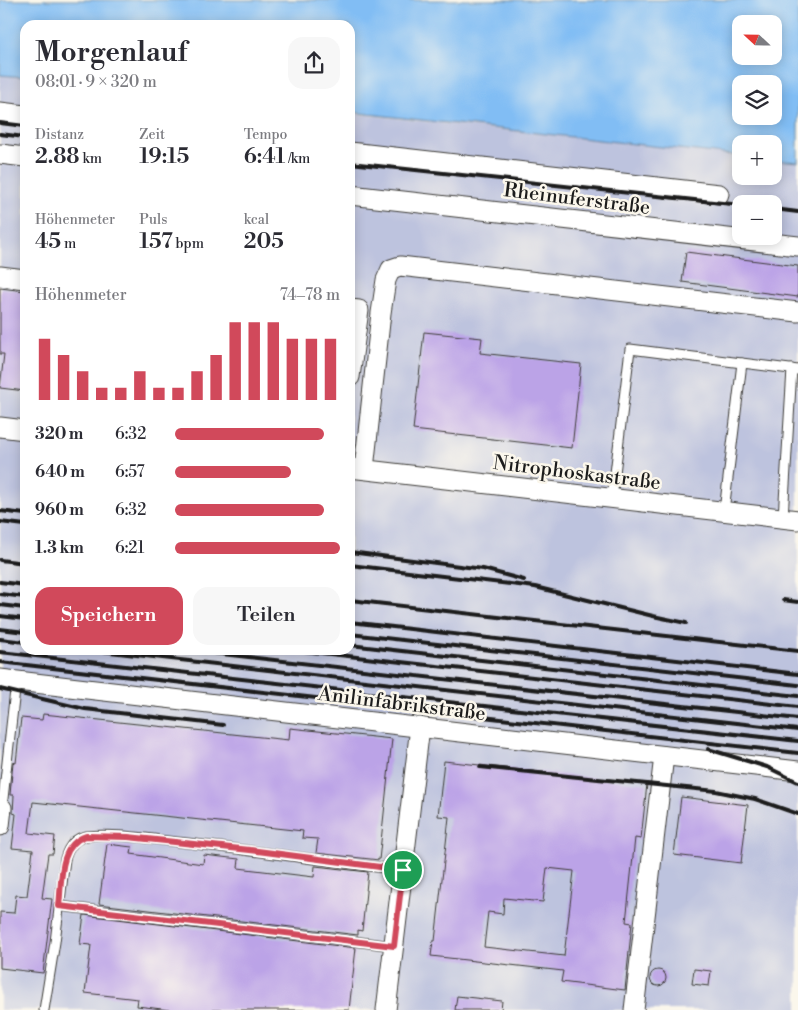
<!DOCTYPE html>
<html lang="de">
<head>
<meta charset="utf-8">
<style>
  :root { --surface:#fff; --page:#f7f7f7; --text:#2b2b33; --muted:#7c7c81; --accent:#d1495b }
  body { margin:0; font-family:"Libre Bodoni",serif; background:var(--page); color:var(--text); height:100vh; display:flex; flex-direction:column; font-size:19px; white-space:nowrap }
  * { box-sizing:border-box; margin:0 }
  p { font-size:16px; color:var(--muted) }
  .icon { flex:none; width:28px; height:28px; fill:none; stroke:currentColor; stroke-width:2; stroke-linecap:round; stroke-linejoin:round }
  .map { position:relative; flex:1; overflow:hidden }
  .sheet { position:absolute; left:20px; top:20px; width:335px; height:635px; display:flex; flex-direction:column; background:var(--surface); border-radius:15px; box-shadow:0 2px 12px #0003 }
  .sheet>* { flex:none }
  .needle { width:32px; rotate:292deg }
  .buttons { position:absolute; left:732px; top:15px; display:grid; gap:10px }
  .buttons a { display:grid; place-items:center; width:50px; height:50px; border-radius:10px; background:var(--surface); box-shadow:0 2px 12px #0003; font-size:25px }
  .pin { position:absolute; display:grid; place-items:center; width:42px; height:42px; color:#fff; margin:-21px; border:2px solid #fff; border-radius:50%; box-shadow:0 1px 5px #0007 }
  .round { display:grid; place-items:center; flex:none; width:52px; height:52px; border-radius:15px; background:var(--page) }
  .overview { display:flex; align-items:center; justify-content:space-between; height:85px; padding:0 15px }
  h1 { font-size:28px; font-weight:600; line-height:38px }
  .metrics { display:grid; grid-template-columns:repeat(3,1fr); gap:8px; height:85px; padding:5px 15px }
  .metrics div { display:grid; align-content:center }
  .metrics b { font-size:21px; font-weight:600 }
  .metrics small { font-size:14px; font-weight:400 }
  .metrics p { font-size:14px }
  .chart { height:140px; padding:10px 15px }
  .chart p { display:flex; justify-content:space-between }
  .chart svg { width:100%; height:90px; margin-top:5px; stroke:var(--accent); stroke-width:6 }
  .cta { display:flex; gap:10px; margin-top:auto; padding:10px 15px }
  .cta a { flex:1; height:58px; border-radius:15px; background:var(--accent); color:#fff; font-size:20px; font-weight:600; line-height:58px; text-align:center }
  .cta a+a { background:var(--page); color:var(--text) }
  ul { padding:0 15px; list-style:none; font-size:16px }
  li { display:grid; grid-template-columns:80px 60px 1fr; align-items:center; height:38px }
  li i { height:12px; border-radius:6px; background:var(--accent) }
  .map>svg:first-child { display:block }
  .industrial { fill:#bdc3de; fill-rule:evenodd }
  .water { fill:#81bdf4; stroke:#4e6c88; fill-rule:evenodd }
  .building { fill:#bba3e7; fill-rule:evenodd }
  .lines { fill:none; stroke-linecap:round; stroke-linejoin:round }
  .service-casing { stroke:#3c3b37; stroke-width:11 }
  .minor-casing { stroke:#3c3b37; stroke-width:21 }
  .service { stroke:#fff; stroke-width:9 }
  .minor { stroke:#fff; stroke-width:19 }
  .rail { stroke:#1c1c1c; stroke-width:4 }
  .route-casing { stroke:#fff; stroke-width:10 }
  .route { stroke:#d1495b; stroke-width:6 }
  .labels { text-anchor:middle; stroke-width:5; stroke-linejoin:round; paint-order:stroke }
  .street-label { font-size:20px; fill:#1c1c1c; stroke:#fbf7ec }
</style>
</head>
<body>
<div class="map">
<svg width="798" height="1010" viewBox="0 0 798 1010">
  <rect width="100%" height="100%" fill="#fbf7ec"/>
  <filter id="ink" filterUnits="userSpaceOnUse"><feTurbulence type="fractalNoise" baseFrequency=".02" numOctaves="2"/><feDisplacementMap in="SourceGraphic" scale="10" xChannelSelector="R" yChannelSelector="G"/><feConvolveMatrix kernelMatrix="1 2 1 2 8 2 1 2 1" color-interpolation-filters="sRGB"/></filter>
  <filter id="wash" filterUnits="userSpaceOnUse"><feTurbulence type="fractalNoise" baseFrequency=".0096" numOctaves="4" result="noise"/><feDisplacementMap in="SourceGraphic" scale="20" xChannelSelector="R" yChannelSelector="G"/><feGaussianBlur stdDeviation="1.12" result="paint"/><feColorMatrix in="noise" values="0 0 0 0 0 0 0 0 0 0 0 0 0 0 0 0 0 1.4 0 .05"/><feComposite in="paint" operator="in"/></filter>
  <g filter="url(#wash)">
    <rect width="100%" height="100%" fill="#efe8cd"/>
    <path class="industrial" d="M0 75 25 77V650H350V113L741 156V176H774V160L798 162V1010H0ZM741 204H774V236H741Z"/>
    <path class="water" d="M0 0H798V162L774 160V144H741V156L350 112V25H25V77L0 75ZM741 24H774V56H741ZM741 84H774V116H741Z"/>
    <g id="blocks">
      <g class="building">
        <path d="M686 252 798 266V297L682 282Z"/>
        <path d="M0 288 25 291V391L0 388 4 354H0Z"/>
        <path d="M424 332 482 338 480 353 581 364 572 448 413 430Z"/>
        <path d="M43 714 289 740 290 728 392 739 379 860 316 853 318 839 302 838 303 831 33 802 29 833 55 836 53 854H48L42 898 52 899 43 973 0 968V912L14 913 16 895 27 896 33 850 12 848 16 814 13 813 14 795H10L13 762 16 763 21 718 42 720Z"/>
        <path d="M444 761 647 784 641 839 635 838 626 922 632 923 625 990 561 982 563 971 431 956 433 941H435L449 817 438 816ZM547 868 574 871 564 956 484 947 488 912 503 914 504 898 543 902Z"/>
        <path d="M681 797 748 805 741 863 674 855Z"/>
        <path d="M107 844 132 847 131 854 203 864 204 855 239 859 238 868 314 877 315 866 368 872 362 931 358 930V935L99 904Z"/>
        <path d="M84 915 356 948 349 1010H170L137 1006 138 999 85 993 91 945 80 944Z"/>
        <path d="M694 969 711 971 709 986 692 984Z"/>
        <circle cx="658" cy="978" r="8"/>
        <path d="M457 996 502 1001 501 1010H455Z"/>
      </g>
    </g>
  </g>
  <g filter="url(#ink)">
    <use href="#blocks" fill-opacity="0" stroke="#3c3b37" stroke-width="1"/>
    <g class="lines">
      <g class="service-casing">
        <g id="service">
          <path d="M612 498 630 349 798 370"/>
          <path d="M724 511 742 363"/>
          <path d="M783 518 792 369"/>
          <path d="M0 808H2L16 681"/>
          <path d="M59 906 394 946"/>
          <path d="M44 1010 55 942 65 859C68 848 74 838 87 836 112 833 151 839 177 842 253 850 328 862 403 870"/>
        </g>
      </g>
      <g class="minor-casing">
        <g id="minor">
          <path d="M0 112 25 115"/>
          <path d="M350 152 719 194"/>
          <path d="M0 154 25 157"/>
          <path d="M350 195 798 246"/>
          <path d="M0 276 25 279"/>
          <path d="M350 309 359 310 350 377"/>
          <path d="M0 427 25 430"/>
          <path d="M350 468 798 520"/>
          <path d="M364 469 381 313 386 280 391 269 400 266 798 312"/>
          <path d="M0 679 798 771"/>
          <path d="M0 826 2 808"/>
          <path d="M386 1010 420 727"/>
          <path d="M634 1010 664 756"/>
        </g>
      </g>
      <use href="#service" class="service"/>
      <use href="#minor" class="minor"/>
      <g class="rail">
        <path d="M0 123 25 126"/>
        <path d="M0 134 25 137"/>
        <path d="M350 163 741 205"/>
        <path d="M774 209 798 212"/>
        <path d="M0 511 25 514"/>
        <path d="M0 522 25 525"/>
        <path d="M350 552 483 569 524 580"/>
        <path d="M0 560 25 563"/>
        <path d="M350 565 535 587 653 616 686 623"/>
        <path d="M0 582 25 585"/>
        <path d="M0 594 25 597"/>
        <path d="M350 600 798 651"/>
        <path d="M783 600 798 602"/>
        <path d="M0 605 25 608"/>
        <path d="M0 616 25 619"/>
        <path d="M350 622 798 674"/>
        <path d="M0 629 25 632"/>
        <path d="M350 634 798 685"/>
        <path d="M0 639 25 642"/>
        <path d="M350 645 798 696"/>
        <path d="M92 650 798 730"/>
        <path d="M186 650 798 719"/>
        <path d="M295 650 798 707"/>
        <path d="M0 652 798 741"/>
        <path d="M0 662 798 753"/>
        <path d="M0 689 85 709 223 725"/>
        <path d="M708 749 767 767 798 782"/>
        <path d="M480 767 716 791 755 799 798 814"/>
      </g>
    </g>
  </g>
  <g class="lines" filter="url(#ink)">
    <g class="route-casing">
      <path id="route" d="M86 836 128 837 250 850 403 870 394 946 59 906C62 882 58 845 86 836Z"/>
    </g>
    <use href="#route" class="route"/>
  </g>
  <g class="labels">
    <g class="street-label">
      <text transform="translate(577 198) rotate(7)" y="7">Rheinuferstraße</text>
      <text transform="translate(577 472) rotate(7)" y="7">Nitrophoskastraße</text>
      <text transform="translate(402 703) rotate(7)" y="7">Anilinfabrikstraße</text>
    </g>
  </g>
</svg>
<div class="buttons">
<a><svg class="needle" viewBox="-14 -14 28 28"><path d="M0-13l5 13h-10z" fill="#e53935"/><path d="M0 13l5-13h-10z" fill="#7c7c81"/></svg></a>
<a><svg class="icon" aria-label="layers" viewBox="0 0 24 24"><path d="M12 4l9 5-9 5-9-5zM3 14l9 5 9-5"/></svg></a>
<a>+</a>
<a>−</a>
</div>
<div class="pin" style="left:403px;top:870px;background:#1e9e55"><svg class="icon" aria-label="arrive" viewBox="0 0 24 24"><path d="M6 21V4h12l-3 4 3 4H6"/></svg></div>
<section class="sheet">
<div class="overview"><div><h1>Morgenlauf</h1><p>08:01 · 9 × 320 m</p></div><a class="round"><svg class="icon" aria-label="share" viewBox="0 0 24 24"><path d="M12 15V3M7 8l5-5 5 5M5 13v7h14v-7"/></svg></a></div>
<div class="metrics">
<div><p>Distanz</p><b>2.88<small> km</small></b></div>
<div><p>Zeit</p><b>19:15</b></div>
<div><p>Tempo</p><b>6:41<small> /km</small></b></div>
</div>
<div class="metrics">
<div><p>Höhenmeter</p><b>45<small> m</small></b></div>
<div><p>Puls</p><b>157<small> bpm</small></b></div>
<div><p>kcal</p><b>205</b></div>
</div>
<div class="chart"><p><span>Höhenmeter</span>74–78 m</p>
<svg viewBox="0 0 160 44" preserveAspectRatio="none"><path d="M5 44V14M15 44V22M25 44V30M35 44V38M45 44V38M55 44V30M65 44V38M75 44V38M85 44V30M95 44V22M105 44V6M115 44V6M125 44V6M135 44V14M145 44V14M155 44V14"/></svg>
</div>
<ul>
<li><b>320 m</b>6:32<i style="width:90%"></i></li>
<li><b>640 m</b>6:57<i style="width:70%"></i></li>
<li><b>960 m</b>6:32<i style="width:90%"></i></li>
<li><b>1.3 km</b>6:21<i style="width:100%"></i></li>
</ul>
<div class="cta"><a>Speichern</a><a>Teilen</a></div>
</section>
</div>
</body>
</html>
